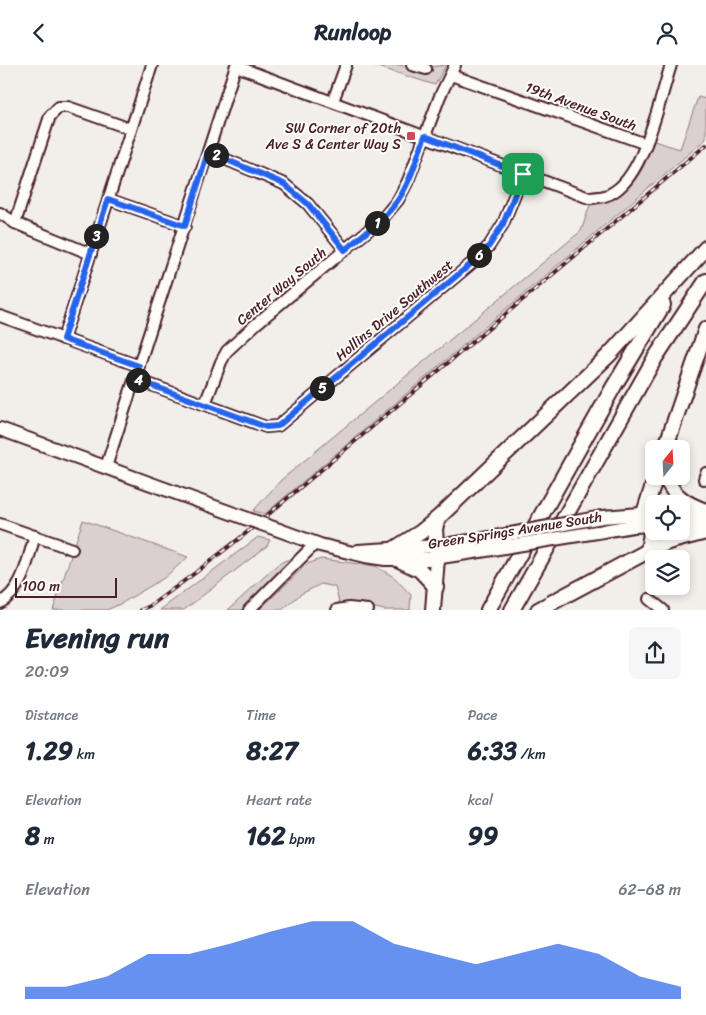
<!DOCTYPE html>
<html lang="en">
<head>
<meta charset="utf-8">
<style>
  :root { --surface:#fff; --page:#f6f6f7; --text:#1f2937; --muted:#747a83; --accent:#2563eb }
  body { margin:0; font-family:Sriracha,sans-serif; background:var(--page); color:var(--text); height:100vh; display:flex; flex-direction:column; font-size:19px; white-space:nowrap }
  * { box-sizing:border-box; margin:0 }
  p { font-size:16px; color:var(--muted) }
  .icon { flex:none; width:28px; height:28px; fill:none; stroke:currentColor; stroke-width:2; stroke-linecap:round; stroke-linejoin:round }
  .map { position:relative; height:545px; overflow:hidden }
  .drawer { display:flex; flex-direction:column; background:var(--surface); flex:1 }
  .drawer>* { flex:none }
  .needle { width:32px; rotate:18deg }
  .buttons { position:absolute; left:645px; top:375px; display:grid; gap:10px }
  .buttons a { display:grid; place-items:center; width:45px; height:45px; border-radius:8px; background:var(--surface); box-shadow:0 2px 8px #0003; font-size:25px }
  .scale { position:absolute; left:15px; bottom:12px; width:102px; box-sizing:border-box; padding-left:5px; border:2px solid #4a1f2b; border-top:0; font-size:14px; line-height:18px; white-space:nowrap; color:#4a1f2b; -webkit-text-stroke:4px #fdfcf7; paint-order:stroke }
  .pin { position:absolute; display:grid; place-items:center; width:42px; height:42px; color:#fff; margin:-21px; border-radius:10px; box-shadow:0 2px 8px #0006 }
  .km { position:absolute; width:25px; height:25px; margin:-12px; border-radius:50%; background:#222; color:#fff; font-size:14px; line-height:25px; text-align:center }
  .round { display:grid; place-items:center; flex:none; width:52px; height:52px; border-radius:8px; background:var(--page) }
  .headline { display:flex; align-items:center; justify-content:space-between; height:85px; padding:0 25px }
  h1 { font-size:28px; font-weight:700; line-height:38px }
  .metrics { display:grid; grid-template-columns:repeat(3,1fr); gap:8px; height:85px; padding:5px 25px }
  .metrics div { display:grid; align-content:center }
  .metrics b { font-size:25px; font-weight:700 }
  .metrics small { font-size:14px; font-weight:400 }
  .metrics p { font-size:14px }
  .chart { height:140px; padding:10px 25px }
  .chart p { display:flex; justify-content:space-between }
  .chart svg { width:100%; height:90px; margin-top:5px; fill:var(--accent); opacity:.7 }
  header { display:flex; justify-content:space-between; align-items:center; height:65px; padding:0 25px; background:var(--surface); font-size:22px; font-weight:700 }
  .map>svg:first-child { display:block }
  .green { fill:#d9d0cf; stroke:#92787d }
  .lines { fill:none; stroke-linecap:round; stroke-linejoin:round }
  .minor-casing { stroke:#4a1f2b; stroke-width:14 }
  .major-casing { stroke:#4a1f2b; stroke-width:16 }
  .highway-casing { stroke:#4a1f2b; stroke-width:18 }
  .minor { stroke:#fdfcf7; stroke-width:10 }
  .major { stroke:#fdfcf7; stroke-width:12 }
  .highway { stroke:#fdfcf7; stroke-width:14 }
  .rail-casing { stroke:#4a1f2b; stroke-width:4 }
  .rail { stroke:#fdfcf7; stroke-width:2; stroke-dasharray:5.5; stroke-linecap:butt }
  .major-bridge-casing { stroke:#4a1f2b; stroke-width:16; stroke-linecap:butt }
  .major-bridge { stroke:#fdfcf7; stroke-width:12 }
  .route-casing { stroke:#fff; stroke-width:10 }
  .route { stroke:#2563eb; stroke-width:6 }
  .poi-dot { fill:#d1495b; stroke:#fdfcf7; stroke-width:2 }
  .labels { text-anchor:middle; stroke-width:4; stroke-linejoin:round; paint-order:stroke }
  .street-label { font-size:14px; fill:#4a1f2b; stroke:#fdfcf7 }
  .poi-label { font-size:14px; fill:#4a1f2b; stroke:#fdfcf7; text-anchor:end }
</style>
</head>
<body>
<header><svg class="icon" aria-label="back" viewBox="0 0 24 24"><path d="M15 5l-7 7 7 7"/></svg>Runloop<svg class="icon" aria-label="person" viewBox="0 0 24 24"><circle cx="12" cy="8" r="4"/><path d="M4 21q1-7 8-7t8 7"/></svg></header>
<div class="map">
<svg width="706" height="545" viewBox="0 0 706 545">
  <rect width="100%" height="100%" fill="#f2efeb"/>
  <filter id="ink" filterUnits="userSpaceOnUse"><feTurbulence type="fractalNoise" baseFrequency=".02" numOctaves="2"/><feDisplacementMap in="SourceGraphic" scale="10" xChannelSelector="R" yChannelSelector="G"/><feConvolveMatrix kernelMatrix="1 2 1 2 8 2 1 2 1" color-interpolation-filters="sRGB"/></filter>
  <g filter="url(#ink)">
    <g class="green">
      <path d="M372 0H400L428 9 430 2 446 0 435 20Z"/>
      <path d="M698 32 706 34V74L265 449 253 446 281 415 581 166 590 140C628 137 643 107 654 76L680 84Z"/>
      <path d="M83 455 188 492 164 513 122 538 107 545H53Z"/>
      <path d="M258 472 270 475 267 481 184 545H160Z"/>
      <path d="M321 494 375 501 394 512 411 530 410 545H384L359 539 340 540 335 522 321 519 301 529 282 545H259L307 499Z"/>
      <path d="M286 495H292L293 497 243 545H228L277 500Z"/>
    </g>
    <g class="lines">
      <g class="minor-casing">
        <g id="minor">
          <path d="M412 0 426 4"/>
          <path d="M236 1 589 133C599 132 607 132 615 126 645 106 660 34 671 0"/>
          <path d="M451 10 646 79"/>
          <path d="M333 36 346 0"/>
          <path d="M208 87 284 119 308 139 345 185"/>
          <path d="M108 134 185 161"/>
          <path d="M0 148 15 158 91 189"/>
          <path d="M15 158 50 51 59 42H68L131 64"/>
          <path d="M0 251 139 301"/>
          <path d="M63 274 152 0"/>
          <path d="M135 314 266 362 278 361 472 198 489 181 503 159 523 109"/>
          <path d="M205 339 221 297 227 286 256 259 383 153 398 135 408 116 440 31 455 0"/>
          <path d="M106 402 236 0"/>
          <path d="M704 414 706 408"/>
          <path d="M0 459 72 484"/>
          <path d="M649 534 663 545"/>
          <path d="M0 538C24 524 27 495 35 471"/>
          <path d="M249 545 316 478"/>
          <path d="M337 545 349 543 368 545"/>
        </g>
      </g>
      <g class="major-casing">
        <g id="major">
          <path d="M0 364 245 453"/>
          <path d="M681 449 706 451"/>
          <path d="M602 452 654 448"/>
          <path d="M681 460 706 462"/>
          <path d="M279 465 320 480 365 491 385 494H428L480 486"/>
          <path d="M597 467 633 461 654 460"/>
          <path d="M358 486 437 481 483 474"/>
        </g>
      </g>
      <g class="highway-casing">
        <g id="highway">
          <path d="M665 384 706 264"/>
          <path d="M665 411C673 431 686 439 706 446"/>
          <path d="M394 484 421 467 438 453 609 290 706 183"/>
          <path d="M648 486 651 468 644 448 656 411"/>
          <path d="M397 494 420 505 436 522"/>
          <path d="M433 545 437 493 435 464 438 453"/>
          <path d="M488 545 614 321 663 240"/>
          <path d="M512 545 655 293 706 216"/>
          <path d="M538 545 648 486 668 477 706 467"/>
        </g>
      </g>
      <use href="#minor" class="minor"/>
      <use href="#major" class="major"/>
      <use href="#highway" class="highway"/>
      <g class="rail-casing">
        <path id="rail" d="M141 545 150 541 195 508 245 469 706 80"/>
      </g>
      <use href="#rail" class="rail"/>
      <g class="major-bridge-casing">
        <g id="major-bridge">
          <path d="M245 453 279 465"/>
          <path d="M483 474 602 452"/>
          <path d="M480 486 597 467"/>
        </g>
      </g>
      <use href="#major-bridge" class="major-bridge"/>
    </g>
  </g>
  <g class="lines" filter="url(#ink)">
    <g class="route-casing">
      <path id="route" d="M425 71 523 109 503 159 489 181 472 198 278 361 266 362 134 314 139 301 63 274 108 134 185 161 208 87 284 119 308 139 345 185C363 169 384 155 398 135 411 116 417 92 425 71Z"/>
    </g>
    <use href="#route" class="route"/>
  </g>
  <rect class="poi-dot" x="406" y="66" width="10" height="10" rx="2.5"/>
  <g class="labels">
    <g class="street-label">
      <text transform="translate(581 41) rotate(20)" y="5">19th Avenue South</text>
      <text transform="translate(281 221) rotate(-40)" y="5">Center Way South</text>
      <text transform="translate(394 245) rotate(-40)" y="5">Hollins Drive Southwest</text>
      <text transform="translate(515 465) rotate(-9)" y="5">Green Springs Avenue South</text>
    </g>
    <g class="poi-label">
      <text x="401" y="68">SW Corner of 20th<tspan x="401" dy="16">Ave S &amp; Center Way S</tspan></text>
    </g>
  </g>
</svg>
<div class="buttons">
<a><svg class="needle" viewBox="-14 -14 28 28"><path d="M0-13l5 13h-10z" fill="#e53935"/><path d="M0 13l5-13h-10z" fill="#747a83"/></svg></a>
<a><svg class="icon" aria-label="locate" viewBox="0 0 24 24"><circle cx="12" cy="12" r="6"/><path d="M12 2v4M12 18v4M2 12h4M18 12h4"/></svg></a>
<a><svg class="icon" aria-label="layers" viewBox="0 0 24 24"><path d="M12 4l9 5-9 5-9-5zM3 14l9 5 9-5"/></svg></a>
</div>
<div class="scale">100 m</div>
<div class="pin" style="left:523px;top:109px;background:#1e9e55"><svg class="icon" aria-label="arrive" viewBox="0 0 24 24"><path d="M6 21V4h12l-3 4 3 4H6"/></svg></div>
<b class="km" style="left:377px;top:158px">1</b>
<b class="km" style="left:216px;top:90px">2</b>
<b class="km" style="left:96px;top:171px">3</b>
<b class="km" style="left:138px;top:315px">4</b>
<b class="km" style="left:322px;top:323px">5</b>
<b class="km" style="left:479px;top:190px">6</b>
</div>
<section class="drawer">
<div class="headline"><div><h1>Evening run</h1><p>20:09</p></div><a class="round"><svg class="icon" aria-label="share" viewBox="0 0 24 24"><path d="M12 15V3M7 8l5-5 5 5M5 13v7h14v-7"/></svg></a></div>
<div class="metrics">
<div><p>Distance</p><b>1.29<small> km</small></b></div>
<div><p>Time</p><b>8:27</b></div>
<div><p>Pace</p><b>6:33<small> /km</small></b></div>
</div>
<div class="metrics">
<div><p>Elevation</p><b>8<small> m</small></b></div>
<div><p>Heart rate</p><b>162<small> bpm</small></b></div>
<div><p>kcal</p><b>99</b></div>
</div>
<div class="chart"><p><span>Elevation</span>62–68 m</p>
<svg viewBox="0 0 160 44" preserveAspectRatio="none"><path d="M0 44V38L10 38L20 33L30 22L40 22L50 17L60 11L70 6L80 6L90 17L100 22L110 27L120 22L130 17L140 22L150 33L160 38V44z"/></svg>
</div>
</section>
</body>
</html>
